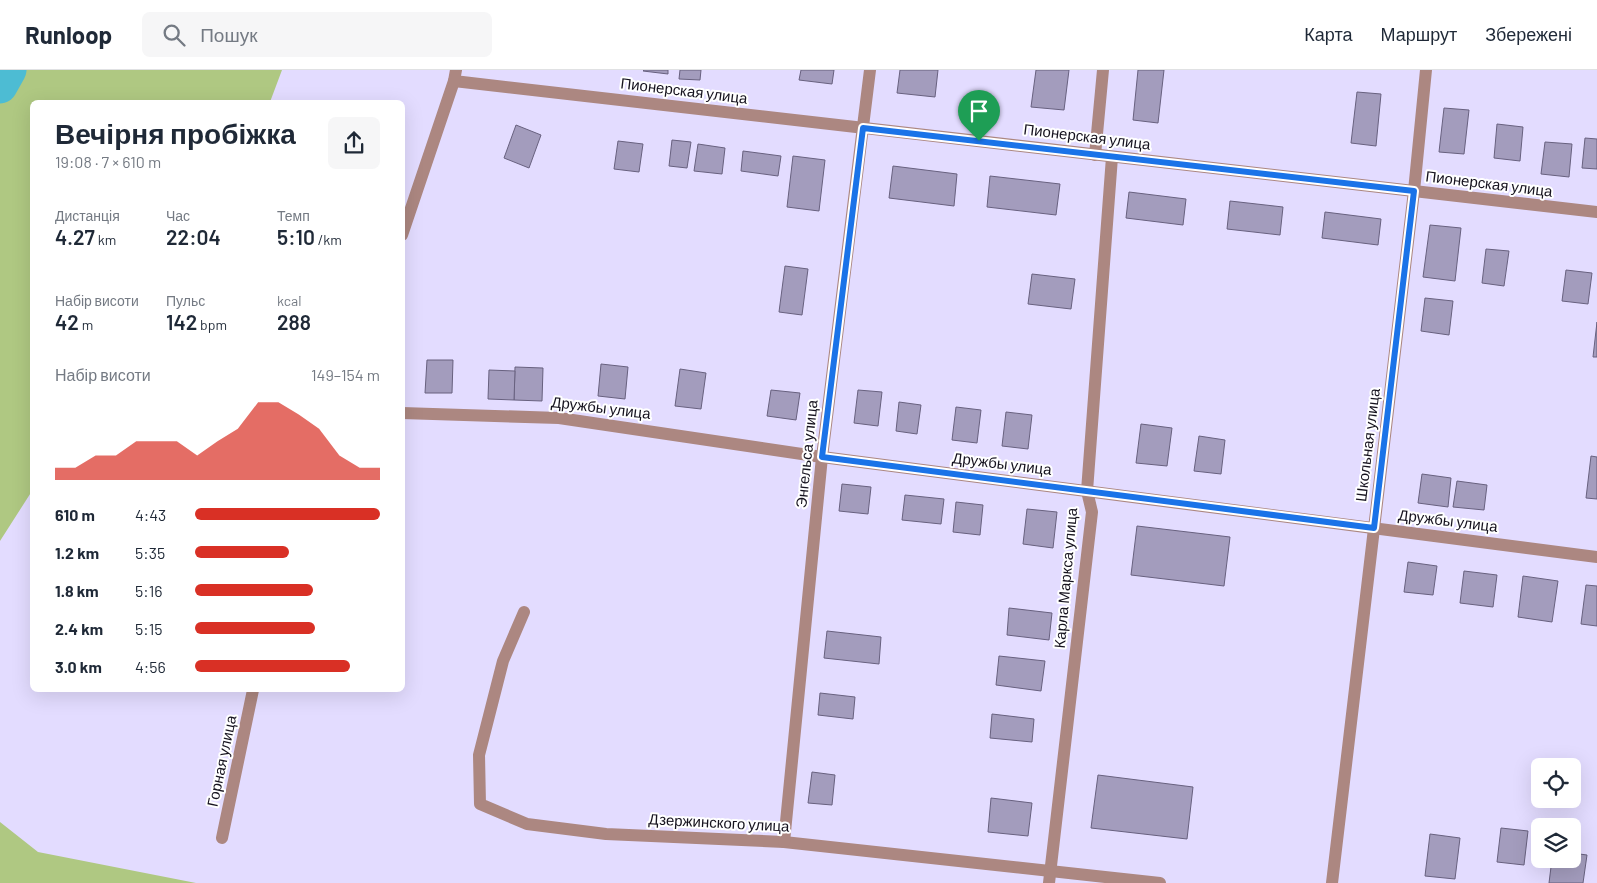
<!DOCTYPE html>
<html lang="uk">
<head>
<meta charset="utf-8">
<style>
  :root { --surface:#fff; --page:#f6f6f7; --text:#1f2937; --muted:#747a83; --line:#e0e1e3; --accent:#d93025 }
  body { margin:0; font-family:Barlow,sans-serif; background:var(--page); color:var(--text); height:100vh; display:flex; flex-direction:column; font-size:19px; white-space:nowrap }
  * { box-sizing:border-box; margin:0 }
  p { font-size:16px; color:var(--muted) }
  .icon { flex:none; width:28px; height:28px; fill:none; stroke:currentColor; stroke-width:2; stroke-linecap:round; stroke-linejoin:round }
  .map { position:relative; flex:1; overflow:hidden }
  .drawer { position:absolute; left:30px; top:30px; width:375px; height:592px; display:flex; flex-direction:column; background:var(--surface); border-radius:8px; box-shadow:0 5px 20px #0002 }
  .drawer>* { flex:none }
  .fabs { position:absolute; left:1531px; top:688px; display:grid; gap:10px }
  .fabs a { display:grid; place-items:center; width:50px; height:50px; border-radius:8px; background:var(--surface); box-shadow:0 5px 20px #0002; font-size:25px }
  .pin { position:absolute; display:grid; place-items:center; width:42px; height:42px; color:#fff; margin:-51px -21px; border-radius:50% 50% 50% 0; rotate:-45deg; box-shadow:0 0 5px #0007 }
  .pin .icon { rotate:45deg }
  .round { display:grid; place-items:center; flex:none; width:52px; height:52px; border-radius:8px; background:var(--page) }
  .head { display:flex; align-items:center; justify-content:space-between; height:85px; padding:0 25px }
  h1 { font-size:28px; font-weight:600; line-height:38px }
  .metrics { display:grid; grid-template-columns:repeat(3,1fr); gap:8px; height:85px; padding:5px 25px }
  .metrics div { display:grid; align-content:center }
  .metrics b { font-size:21px; font-weight:600 }
  .metrics small { font-size:14px; font-weight:400 }
  .metrics p { font-size:14px }
  .chart { height:140px; padding:10px 25px }
  .chart p { display:flex; justify-content:space-between }
  .chart svg { width:100%; height:90px; margin-top:5px; fill:var(--accent); opacity:.7 }
  ul { padding:0 25px; list-style:none; font-size:16px }
  li { display:grid; grid-template-columns:80px 60px 1fr; align-items:center; height:38px }
  li i { height:12px; border-radius:6px; background:var(--accent) }
  header { display:flex; align-items:center; gap:30px; box-sizing:border-box; height:70px; padding:0 25px; background:var(--surface); border-bottom:1px solid var(--line) }
  header strong { font-size:24px }
  nav { display:flex; gap:28px; margin-inline-start:auto; font-size:18px }
  .search { width:350px; height:45px; background:var(--page); display:flex; align-items:center; gap:12px; box-sizing:border-box; padding:0 18px; border-radius:8px; color:var(--muted); font-size:19px }
  .map>svg:first-child { display:block }
  .green { fill:#afc882 }
  .lines { fill:none; stroke-linecap:round; stroke-linejoin:round }
  .river { stroke:#4dbcd3; stroke-width:35 }
  .building { fill:#a39cbd; stroke:#68617f }
  .minor { stroke:#ac8781; stroke-width:12 }
  .route-casing { stroke:#fff; stroke-width:10 }
  .route { stroke:#1a73e8; stroke-width:6 }
  .labels { text-anchor:middle; stroke-width:4; stroke-linejoin:round; paint-order:stroke }
  .street-label { font-size:15px; fill:#16131f; stroke:#fff }
</style>
</head>
<body>
<header>
<strong>Runloop</strong>
<div class="search"><svg class="icon" aria-label="search" viewBox="0 0 24 24"><circle cx="10" cy="10" r="6"/><path d="M15 15l6 6"/></svg>Пошук</div>
<nav><a>Карта</a><a>Маршрут</a><a>Збережені</a></nav>
</header>
<div class="map">
<svg width="1597" height="813" viewBox="0 0 1597 813">
  <rect width="100%" height="100%" fill="#e3dcff"/>
  <g class="green">
    <path d="M0 0H282L270 32H32V421L0 471Z"/>
    <path d="M0 752 38 782 196 813H0Z"/>
  </g>
  <g class="lines">
    <path class="river" d="M0 16 9 0"/>
  </g>
  <g class="building">
    <path d="M644 0H668V4L643 1Z"/>
    <path d="M680 0H701L700 10 679 9Z"/>
    <path d="M801 0H834L832 14 799 10Z"/>
    <path d="M900 0H938L935 27 897 23Z"/>
    <path d="M1036 0H1069L1064 40 1031 37Z"/>
    <path d="M1138 0H1164L1158 53 1133 50Z"/>
    <path d="M1357 22 1381 24 1376 76 1351 73Z"/>
    <path d="M1444 38 1469 40 1464 84 1439 82Z"/>
    <path d="M1497 54 1523 57 1520 91 1494 88Z"/>
    <path d="M516 55 541 65 529 98 504 88Z"/>
    <path d="M1585 68 1597 69V99L1582 98Z"/>
    <path d="M672 70 691 72 687 98 669 96Z"/>
    <path d="M618 71 643 74 639 102 614 99Z"/>
    <path d="M1545 72 1572 74 1569 107 1541 104Z"/>
    <path d="M698 74 725 78 722 104 694 101Z"/>
    <path d="M743 81 781 86 778 106 741 101Z"/>
    <path d="M793 86 825 90 819 141 787 137Z"/>
    <path d="M893 96 957 104 954 136 889 128Z"/>
    <path d="M990 106 1060 114 1056 145 987 137Z"/>
    <path d="M1129 122 1186 129 1183 155 1126 148Z"/>
    <path d="M1230 131 1283 137 1280 165 1227 159Z"/>
    <path d="M1325 142 1381 149 1378 175 1322 168Z"/>
    <path d="M1430 155 1461 158 1455 211 1423 207Z"/>
    <path d="M1486 179 1509 181 1504 216 1482 213Z"/>
    <path d="M785 196 808 199 802 245 779 242Z"/>
    <path d="M1566 200 1592 203 1588 234 1562 231Z"/>
    <path d="M1032 204 1075 209 1071 239 1028 234Z"/>
    <path d="M1425 228 1453 231 1449 265 1421 261Z"/>
    <path d="M1597 252V287H1593Z"/>
    <path d="M427 290H453L452 323H425Z"/>
    <path d="M601 294 628 297 625 329 598 326Z"/>
    <path d="M515 297 543 298 542 331 514 330Z"/>
    <path d="M680 299 706 303 701 339 675 336Z"/>
    <path d="M489 300 515 301 514 330 488 329Z"/>
    <path d="M771 320 800 323 796 350 767 346Z"/>
    <path d="M858 320 882 322 878 356 854 353Z"/>
    <path d="M899 332 921 335 917 364 896 361Z"/>
    <path d="M956 337 981 340 977 373 952 370Z"/>
    <path d="M1006 342 1032 345 1028 379 1002 376Z"/>
    <path d="M1141 354 1172 358 1167 396 1136 393Z"/>
    <path d="M1199 366 1225 370 1221 404 1194 401Z"/>
    <path d="M1591 386 1597 387V429L1586 428Z"/>
    <path d="M1422 404 1451 408 1448 437 1418 433Z"/>
    <path d="M1457 411 1487 415 1484 440 1453 437Z"/>
    <path d="M842 414 871 417 868 444 839 441Z"/>
    <path d="M905 425 944 429 941 454 902 450Z"/>
    <path d="M956 432 983 435 980 465 953 462Z"/>
    <path d="M1027 439 1057 442 1053 478 1023 474Z"/>
    <path d="M1137 456 1230 467 1224 516 1131 505Z"/>
    <path d="M1408 492 1437 496 1433 525 1404 522Z"/>
    <path d="M1464 501 1497 505 1493 537 1460 533Z"/>
    <path d="M1523 506 1558 511 1552 552 1518 547Z"/>
    <path d="M1586 515 1597 516V556L1581 554Z"/>
    <path d="M1009 538 1052 543 1049 570 1007 565Z"/>
    <path d="M827 561 881 567 879 594 824 588Z"/>
    <path d="M999 586 1045 591 1041 621 996 615Z"/>
    <path d="M820 623 855 627 853 649 818 645Z"/>
    <path d="M992 644 1034 649 1032 672 990 668Z"/>
    <path d="M812 702 835 705 832 735 808 733Z"/>
    <path d="M1098 705 1193 717 1187 769 1091 758Z"/>
    <path d="M991 728 1032 733 1028 766 988 762Z"/>
    <path d="M1501 758 1528 761 1524 795 1497 792Z"/>
    <path d="M1430 764 1460 768 1455 809 1425 806Z"/>
    <path d="M1572 783 1587 785 1583 813H1549L1552 789H1572Z"/>
  </g>
  <g class="lines">
    <g class="minor">
      <path d="M454 11 1597 142"/>
      <path d="M1095 85 1103 0"/>
      <path d="M402 165 454 11 456 0"/>
      <path d="M402 343 559 348 822 387 1597 487"/>
      <path d="M524 542 503 591 479 685 480 734 527 754 606 764 784 772 1160 813"/>
      <path d="M222 768 253 620"/>
      <path d="M784 772 822 387 870 0"/>
      <path d="M1049 813 1092 442 1087 421 1112 87"/>
      <path d="M1332 813 1414 121 1426 0"/>
    </g>
  </g>
  <g class="lines">
    <g class="route-casing">
      <path id="route" d="M863 58 1414 121 1374 458 822 387Z"/>
    </g>
    <use href="#route" class="route"/>
  </g>
  <g class="labels">
    <g class="street-label">
      <text transform="translate(684 21) rotate(7)" y="5">Пионерская улица</text>
      <text transform="translate(1087 67) rotate(7)" y="5">Пионерская улица</text>
      <text transform="translate(1489 114) rotate(7)" y="5">Пионерская улица</text>
      <text transform="translate(601 338) rotate(7)" y="5">Дружбы улица</text>
      <text transform="translate(1368 375) rotate(-83)" y="5">Школьная улица</text>
      <text transform="translate(807 384) rotate(-84)" y="5">Энгельса улица</text>
      <text transform="translate(1002 394) rotate(7)" y="5">Дружбы улица</text>
      <text transform="translate(1448 451) rotate(7)" y="5">Дружбы улица</text>
      <text transform="translate(1066 508) rotate(-85)" y="5">Карла Маркса улица</text>
      <text transform="translate(222 691) rotate(-78)" y="5">Горная улица</text>
      <text transform="translate(719 753) rotate(3)" y="5">Дзержинского улица</text>
    </g>
  </g>
</svg>
<div class="fabs">
<a><svg class="icon" aria-label="locate" viewBox="0 0 24 24"><circle cx="12" cy="12" r="6"/><path d="M12 2v4M12 18v4M2 12h4M18 12h4"/></svg></a>
<a><svg class="icon" aria-label="layers" viewBox="0 0 24 24"><path d="M12 4l9 5-9 5-9-5zM3 14l9 5 9-5"/></svg></a>
</div>
<div class="pin" style="left:979px;top:71px;background:#1e9e55"><svg class="icon" aria-label="arrive" viewBox="0 0 24 24"><path d="M6 21V4h12l-3 4 3 4H6"/></svg></div>
<section class="drawer">
<div class="head"><div><h1>Вечірня пробіжка</h1><p>19:08 · 7 × 610 m</p></div><a class="round"><svg class="icon" aria-label="share" viewBox="0 0 24 24"><path d="M12 15V3M7 8l5-5 5 5M5 13v7h14v-7"/></svg></a></div>
<div class="metrics">
<div><p>Дистанція</p><b>4.27<small> km</small></b></div>
<div><p>Час</p><b>22:04</b></div>
<div><p>Темп</p><b>5:10<small> /km</small></b></div>
</div>
<div class="metrics">
<div><p>Набір висоти</p><b>42<small> m</small></b></div>
<div><p>Пульс</p><b>142<small> bpm</small></b></div>
<div><p>kcal</p><b>288</b></div>
</div>
<div class="chart"><p><span>Набір висоти</span>149–154 m</p>
<svg viewBox="0 0 160 44" preserveAspectRatio="none"><path d="M0 44V38L10 38L20 32L30 32L40 25L50 25L60 25L70 32L80 25L90 19L100 6L110 6L120 12L130 19L140 32L150 38L160 38V44z"/></svg>
</div>
<ul>
<li><b>610 m</b>4:43<i style="width:100%"></i></li>
<li><b>1.2 km</b>5:35<i style="width:51%"></i></li>
<li><b>1.8 km</b>5:16<i style="width:64%"></i></li>
<li><b>2.4 km</b>5:15<i style="width:65%"></i></li>
<li><b>3.0 km</b>4:56<i style="width:84%"></i></li>
</ul>
</section>
</div>
</body>
</html>
